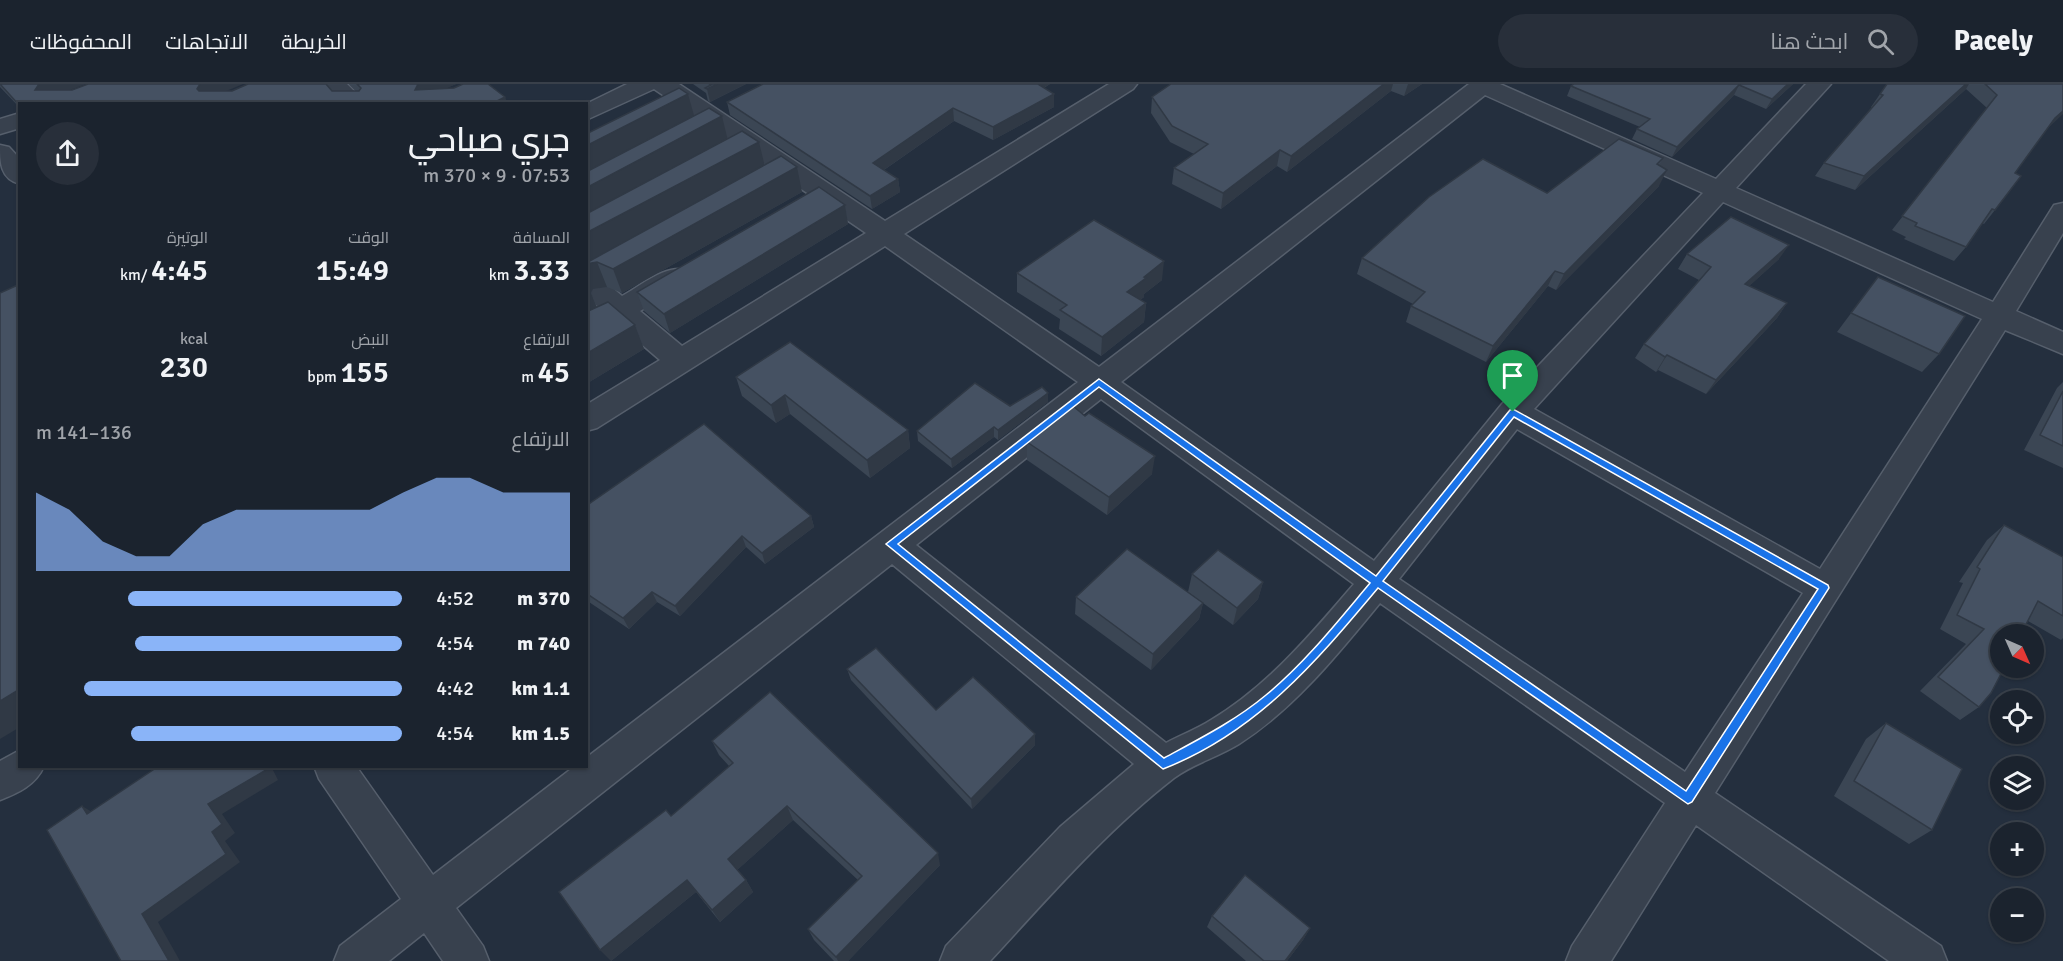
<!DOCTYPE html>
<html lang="ar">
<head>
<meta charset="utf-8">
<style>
  :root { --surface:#1b232e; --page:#282f3a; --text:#f1f3f6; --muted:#a0a4aa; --line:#39404a; --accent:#8ab4f8 }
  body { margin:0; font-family:Signika,Cairo,sans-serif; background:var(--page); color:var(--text); direction:rtl; height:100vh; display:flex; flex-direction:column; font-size:22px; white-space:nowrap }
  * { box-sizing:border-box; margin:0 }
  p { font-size:20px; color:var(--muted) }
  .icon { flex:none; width:33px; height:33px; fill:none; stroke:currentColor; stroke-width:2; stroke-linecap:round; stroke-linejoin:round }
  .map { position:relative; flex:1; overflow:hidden; direction:ltr }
  .details { position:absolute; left:18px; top:18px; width:570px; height:666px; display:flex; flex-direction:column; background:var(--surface); border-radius:0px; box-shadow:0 2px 4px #0004,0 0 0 2px var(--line); direction:rtl }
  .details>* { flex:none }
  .needle { width:39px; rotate:135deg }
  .buttons { position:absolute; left:1990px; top:540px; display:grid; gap:12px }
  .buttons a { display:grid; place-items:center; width:54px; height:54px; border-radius:50%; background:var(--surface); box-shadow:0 2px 4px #0004,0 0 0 2px var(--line); font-size:30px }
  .pin { position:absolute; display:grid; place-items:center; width:51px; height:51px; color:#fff; margin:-62px -26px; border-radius:50% 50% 50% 0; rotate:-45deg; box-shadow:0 0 6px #0007 }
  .pin .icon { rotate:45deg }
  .round { display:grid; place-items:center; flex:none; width:63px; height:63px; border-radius:32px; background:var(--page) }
  .overview { display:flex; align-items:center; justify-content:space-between; height:102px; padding:0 18px }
  h1 { font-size:33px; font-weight:600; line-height:45px }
  .figures { display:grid; grid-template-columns:repeat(3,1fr); gap:9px; height:102px; padding:6px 18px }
  .figures div { display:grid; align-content:center }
  .figures b { font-size:30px; font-weight:600 }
  .figures small { font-size:16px; font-weight:400 }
  .figures p { font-size:16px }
  .chart { height:168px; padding:12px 18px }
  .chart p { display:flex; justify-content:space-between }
  .chart svg { width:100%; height:108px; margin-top:6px; fill:var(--accent); opacity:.7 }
  ul { padding:0 18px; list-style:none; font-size:20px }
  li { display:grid; grid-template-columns:96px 72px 1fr; align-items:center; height:45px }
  li i { height:15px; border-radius:8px; background:var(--accent) }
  header { display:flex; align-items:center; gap:36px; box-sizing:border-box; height:84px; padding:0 30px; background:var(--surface); border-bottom:2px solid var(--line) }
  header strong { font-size:28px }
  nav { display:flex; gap:33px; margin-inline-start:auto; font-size:21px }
  .search { width:420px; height:54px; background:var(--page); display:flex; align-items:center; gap:15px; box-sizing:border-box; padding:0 21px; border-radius:33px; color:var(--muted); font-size:22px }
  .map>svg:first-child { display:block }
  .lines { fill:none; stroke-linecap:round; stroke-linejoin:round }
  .street-casing { stroke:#565f6c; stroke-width:3 }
  .street { fill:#38414e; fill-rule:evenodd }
  .wall { fill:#3b4654 }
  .shaded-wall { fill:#303945 }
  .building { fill:#455162; stroke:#303945; stroke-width:1.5 }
  .route { fill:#1a73e8; stroke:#fff; stroke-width:1.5; fill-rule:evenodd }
</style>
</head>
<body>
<header>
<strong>Pacely</strong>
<div class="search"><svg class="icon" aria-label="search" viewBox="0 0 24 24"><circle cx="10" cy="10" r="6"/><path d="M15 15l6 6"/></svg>ابحث هنا</div>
<nav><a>الخريطة</a><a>الاتجاهات</a><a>المحفوظات</a></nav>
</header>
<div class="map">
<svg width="2063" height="877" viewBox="0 0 2063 877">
  <rect width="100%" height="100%" fill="#242f3e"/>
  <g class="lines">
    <g class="street-casing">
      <g id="street">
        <path d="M321 0H347L367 20H341Z"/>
        <path d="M627 0H679L885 137 1109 0H1137L1133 5 904 150 1099 283 1469 0H1500L1716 95 1806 0H1831L1736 104 1993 218 2054 121 2063 119V149L2016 227 2063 248V270L2005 246 1715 709 1941 862 1947 877H1889L1696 741 1611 877H1566L1572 862 1665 719 1380 519C1338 570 1295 624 1239 660 1218 673 1193 680 1174 694 1106 747 1049 813 990 877H940L946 862 1060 743 1134 680 892 480 456 824 483 862 489 877H443L424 849 389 877H334L340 862 401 815 319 695 314 682H356L433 791 575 682H586V674L1078 298 885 162 597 344 586 347V321L660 276 618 240 596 253 586 256V233L601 225 586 212V188L596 190 622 212C641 202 665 180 687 186L691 193 687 200 640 227 682 262 866 149 654 5 586 36V20ZM1485 11 1703 109 1502 320 1374 477 1121 298ZM1723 118 1982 235 1820 485 1534 325ZM1101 315 1354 500C1312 549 1268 602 1211 636 1197 645 1181 651 1166 659L916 461ZM1517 345 1803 509 1685 688 1399 495Z"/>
        <path d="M20 29V44L0 50V35Z"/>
        <path d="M0 61 9 63 20 75V100C0 95 0 78 0 61Z"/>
        <path d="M20 666V682H44C36 701 18 709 0 716V677Z"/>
      </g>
    </g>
    <use href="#street" class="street"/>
  </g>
  <g class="wall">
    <path d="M0 0H85L69 6 227 7H356L349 0H456L446 4 505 13 20 20V24L0 3Z"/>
    <path d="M693 0H746L710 18 708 17 706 9Z"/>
    <path d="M763 0H1050L1044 4 1054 23 993 56 954 37 884 86 898 95 900 108 872 125 730 31 727 18Z"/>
    <path d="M1171 0H1422L1404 12 1391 7 1287 88 1277 82 1221 125 1172 100 1174 84 1194 70 1170 58 1151 29 1152 13Z"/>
    <path d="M1793 0 1766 25 1734 11 1672 73 1632 55 1637 45 1640 43 1567 12 1571 2Z"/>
    <path d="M1887 0H2063L2048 44 2015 89 1995 126 1984 140 1982 139 1966 163 1954 177 1904 155 1906 153 1892 146 1987 24 1966 5 1855 106 1815 92 1824 79 1872 24 1871 23Z"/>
    <path d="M1663 74 1659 82V102L1556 206 1548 202 1486 278 1406 238 1411 222 1413 220 1357 190 1362 174 1547 109Z"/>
    <path d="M764 81 802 108 622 209 607 203 593 205 591 209 597 223 635 241 644 265 586 300V149Z"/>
    <path d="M845 121 848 140 670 249 644 227 637 208Z"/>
    <path d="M1687 170 1779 175 1749 202 1787 219 1777 234 1706 310 1658 286 1656 288 1635 274 1644 260 1699 196 1678 185Z"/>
    <path d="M1017 189 1162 196 1144 210V213L1140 216 1146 219 1144 238 1101 272 1059 245 1060 235 1017 208Z"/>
    <path d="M1878 193 1939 270 1922 288 1837 248Z"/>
    <path d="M736 293 908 346 910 364 870 394 790 330 776 339 742 312Z"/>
    <path d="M2063 298V384L2024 366 2057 304Z"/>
    <path d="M1048 309V318L998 356 994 353 952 384 918 357 917 347 1010 322Z"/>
    <path d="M1027 358 1152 390 1107 431 1027 376Z"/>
    <path d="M586 422 811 432 814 443 765 480 746 463 680 532 657 518 629 545 586 516Z"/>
    <path d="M2004 441 2063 473V554L2061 556 2028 537 1979 623 1960 636 1920 607 1966 560 1940 545 1963 499 1959 498 1987 456Z"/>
    <path d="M1192 490 1263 498 1258 515 1233 541 1188 508Z"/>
    <path d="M1076 513 1203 519 1199 535 1151 586 1075 530Z"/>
    <path d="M847 585 936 626 1035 650V661L972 725 851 596Z"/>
    <path d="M1886 639 1932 746 1909 760 1834 712 1866 655Z"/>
    <path d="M712 657 940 781 848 877H834L814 856 808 845 858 796 793 736 737 786 746 796 753 808 720 838 696 808 611 877 671 732 729 682 719 671Z"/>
    <path d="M1212 832 1310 844 1303 856 1287 877H1246L1207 843Z"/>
  </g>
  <g class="shaded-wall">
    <path d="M39 0H85L52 13 35 6Z"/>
    <path d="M200 0H243L212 13 207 20 197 5Z"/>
    <path d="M418 0H456L427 13 415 6Z"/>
    <path d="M717 0H746L710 18 707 5Z"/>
    <path d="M1033 0H1050L1033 10Z"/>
    <path d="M1384 0H1393L1391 7 1287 88 1291 72Z"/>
    <path d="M1408 0H1422L1404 12Z"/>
    <path d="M1788 0H1793L1766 25 1772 15Z"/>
    <path d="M1966 0H1969L1966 5 1855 106 1864 92Z"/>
    <path d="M1739 1 1734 11 1672 73 1677 63Z"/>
    <path d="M688 10 695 35 586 91V62Z"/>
    <path d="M1054 10V23L993 56V43Z"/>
    <path d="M505 13 508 20H491Z"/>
    <path d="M953 24 954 37 875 92 873 79Z"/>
    <path d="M2063 27V30L2044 48 2055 34Z"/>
    <path d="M722 32 728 57 586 133V104Z"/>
    <path d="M759 58 765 83 586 179V149Z"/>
    <path d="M1280 66 1277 82 1221 125 1223 109Z"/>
    <path d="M797 83 802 108 622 209 613 185Z"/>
    <path d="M1667 86 1659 102 1556 206 1564 190Z"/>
    <path d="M898 95 900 108 872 125 870 112Z"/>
    <path d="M845 121 848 140 670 249 664 230Z"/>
    <path d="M1789 161 1779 175 1735 215 1745 200Z"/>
    <path d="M1164 177 1162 196 1144 210V213L1125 227 1127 208 1144 193Z"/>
    <path d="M597 178 607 203 593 205 591 209 597 224 586 231V180Z"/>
    <path d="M1555 187 1548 202 1486 278 1493 262Z"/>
    <path d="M1146 219 1144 238 1101 272 1102 253Z"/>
    <path d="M1787 219 1777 234 1706 310 1716 296Z"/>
    <path d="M635 241 644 265 586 300V270Z"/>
    <path d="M1667 271 1658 286 1656 288 1665 273Z"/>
    <path d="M1048 309V318L998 356V346Z"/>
    <path d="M785 311 790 330 776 339 771 321Z"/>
    <path d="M994 343V353L952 384 951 375Z"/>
    <path d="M908 346 910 364 870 394 867 376Z"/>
    <path d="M1155 372 1152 390 1107 431 1109 413Z"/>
    <path d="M811 432 814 443 765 480 762 469Z"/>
    <path d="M742 452 746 463 680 532 675 522Z"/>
    <path d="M1263 498 1258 515 1233 541 1237 524Z"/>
    <path d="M652 508 657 518 629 545 623 534Z"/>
    <path d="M1203 519 1199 535 1151 586 1153 570Z"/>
    <path d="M20 605V643L0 655V617Z"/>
    <path d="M1035 650V661L972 725 971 715Z"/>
    <path d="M264 682H271L278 696 222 730 235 749 225 757 240 778 158 838 180 877H169L142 830 212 748 208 720Z"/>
    <path d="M82 722 97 731 87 730Z"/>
    <path d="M787 722 793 736 735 788 728 775Z"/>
    <path d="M938 769 940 781 848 877H838L836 873Z"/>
    <path d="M687 796 696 808 611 877 600 866Z"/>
    <path d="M746 796 753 808 720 838 712 826Z"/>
    <path d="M1310 844 1303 856 1287 877H1285Z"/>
  </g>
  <g class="building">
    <path d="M0 0H39L35 6H72L88 0H200L197 5 199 7H232L248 0H326L332 7H359L361 4 357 0H418L415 6 454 4 463 0H488L505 13 491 20H20V22Z"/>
    <path d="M709 0H717L707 5 705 4 711 1Z"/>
    <path d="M763 0H1038L1054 10 993 43 953 24 873 79 898 95 870 112 727 18Z"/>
    <path d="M1171 0H1384L1291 72 1280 66 1223 109 1174 84 1208 60 1172 42 1152 13Z"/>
    <path d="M1574 0H1788L1772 15 1739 1 1677 63 1637 45 1650 35 1571 2Z"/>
    <path d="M1887 0H1966L1864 92 1824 79 1883 11 1880 10Z"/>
    <path d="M1985 0H2063V27L2055 34 2015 89 2021 92 1995 126 1992 125 1966 163 1915 142 1917 139 1902 132 1997 11Z"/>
    <path d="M679 4 688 10 586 62V50Z"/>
    <path d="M709 24 722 32 586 104V88Z"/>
    <path d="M742 47 759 58 586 149V130Z"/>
    <path d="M1619 55 1663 74 1657 80 1667 86 1564 190 1555 187 1493 262 1411 222 1425 208 1362 174 1429 113 1483 75 1547 109Z"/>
    <path d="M781 72 797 83 613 185 597 178 586 180V179Z"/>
    <path d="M819 103 845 121 664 230 637 208Z"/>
    <path d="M1731 133 1789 161 1745 200 1787 219 1716 296 1667 271 1665 273 1644 260 1711 183 1687 170Z"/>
    <path d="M1094 136 1164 177 1144 193 1146 194 1127 208 1146 219 1102 253 1060 226 1067 221 1017 189Z"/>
    <path d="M1878 193 1965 232 1939 270 1851 229Z"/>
    <path d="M20 200V605L0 617V209Z"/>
    <path d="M608 218 635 241 586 270V228Z"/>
    <path d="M790 258 908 346 867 376 785 311 771 321 736 293Z"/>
    <path d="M975 299 1010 322 1042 303 1048 309 998 346 994 343 951 375 917 347Z"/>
    <path d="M2063 307V362L2040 351Z"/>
    <path d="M1073 322 1085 332 1089 329 1155 372 1109 413 1027 358Z"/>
    <path d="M704 340 811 432 762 469 742 452 675 522 652 508 623 534 586 509V422Z"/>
    <path d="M2004 441 2063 473V532L2038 517 2021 550H2001V584H2004L1991 609 1979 623 1938 593 1984 545 1957 531 1980 485 1977 483Z"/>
    <path d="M1127 465 1203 519 1153 570 1076 513Z"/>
    <path d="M1218 466 1263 498 1237 524 1192 490Z"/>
    <path d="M876 564 936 626 973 593 1035 650 971 715 847 585Z"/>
    <path d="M770 608 938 769 836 873 808 845 862 792 787 722 728 775 746 796 712 826 687 796 600 866 559 808 666 726 671 732 733 679 712 657Z"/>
    <path d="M1886 639 1962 685 1932 746 1854 697Z"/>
    <path d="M159 682H264L266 686 208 720 222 740 212 748 226 770 142 830 169 877H121L47 746 82 722 87 730Z"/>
    <path d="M1245 791 1310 844 1285 877H1264L1212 832Z"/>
  </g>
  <path class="route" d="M1099 295 1376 492 1510 326 1513 325 1828 501 1829 504 1692 718 1688 720 1378 504C1316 578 1256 649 1163 685L886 460ZM1099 303 1370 499C1338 537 1305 579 1266 611 1235 637 1199 655 1164 674L898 460ZM1514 333 1818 505 1686 707 1383 497Z"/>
</svg>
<div class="buttons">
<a><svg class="needle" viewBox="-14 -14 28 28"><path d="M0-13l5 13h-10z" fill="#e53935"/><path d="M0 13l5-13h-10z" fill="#a0a4aa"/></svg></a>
<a><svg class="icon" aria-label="locate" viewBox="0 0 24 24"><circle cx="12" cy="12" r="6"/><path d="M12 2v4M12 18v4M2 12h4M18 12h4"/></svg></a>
<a><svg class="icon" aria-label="layers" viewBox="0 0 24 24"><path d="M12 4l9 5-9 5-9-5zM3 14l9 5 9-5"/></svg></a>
<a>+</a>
<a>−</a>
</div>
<div class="pin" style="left:1513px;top:328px;background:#1e9e55"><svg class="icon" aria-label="arrive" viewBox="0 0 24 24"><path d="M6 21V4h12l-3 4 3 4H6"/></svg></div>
<section class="details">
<div class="overview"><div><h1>جري صباحي</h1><p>07:53 · 9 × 370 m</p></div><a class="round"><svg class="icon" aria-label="share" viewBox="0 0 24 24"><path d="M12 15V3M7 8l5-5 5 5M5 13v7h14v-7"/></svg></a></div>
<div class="figures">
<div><p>المسافة</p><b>3.33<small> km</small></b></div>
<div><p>الوقت</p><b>15:49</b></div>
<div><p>الوتيرة</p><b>4:45<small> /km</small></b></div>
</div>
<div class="figures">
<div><p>الارتفاع</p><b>45<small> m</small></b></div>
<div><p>النبض</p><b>155<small> bpm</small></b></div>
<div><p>kcal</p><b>230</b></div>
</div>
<div class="chart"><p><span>الارتفاع</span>136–141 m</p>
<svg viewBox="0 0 160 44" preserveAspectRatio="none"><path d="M0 44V12L10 19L20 32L30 38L40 38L50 25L60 19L70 19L80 19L90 19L100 19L110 12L120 6L130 6L140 12L150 12L160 12V44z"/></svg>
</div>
<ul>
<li><b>370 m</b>4:52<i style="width:75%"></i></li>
<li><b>740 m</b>4:54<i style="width:73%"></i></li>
<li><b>1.1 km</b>4:42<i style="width:87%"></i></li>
<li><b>1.5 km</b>4:54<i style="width:74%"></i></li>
</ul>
</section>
</div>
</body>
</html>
